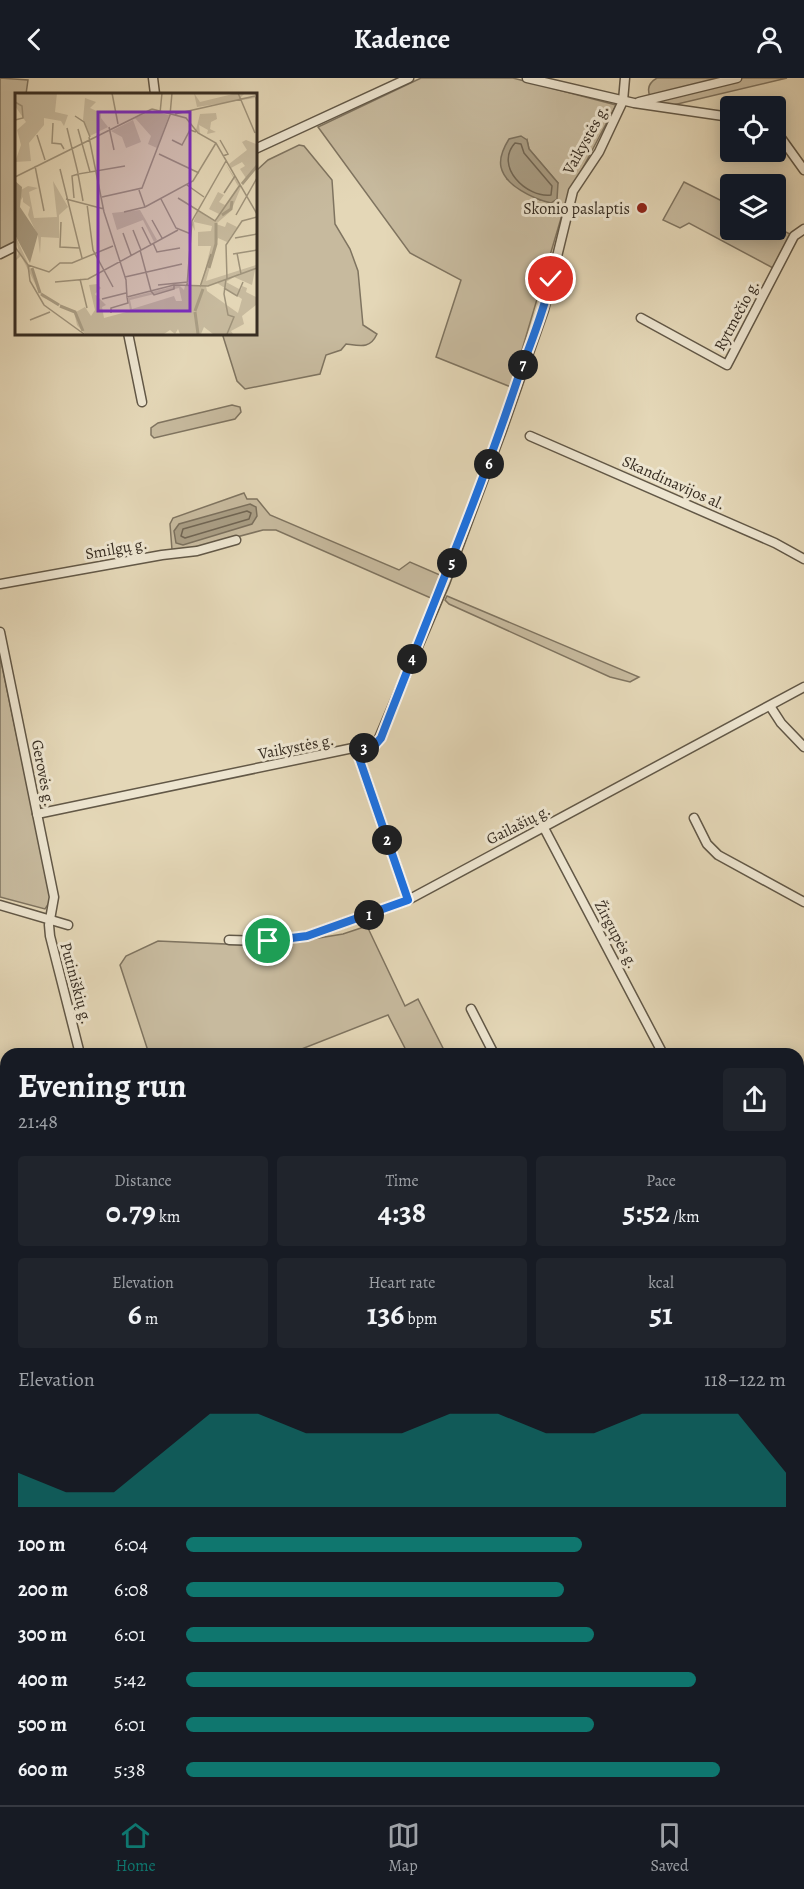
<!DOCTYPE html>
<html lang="en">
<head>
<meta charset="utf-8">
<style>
  :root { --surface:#171b24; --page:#20242c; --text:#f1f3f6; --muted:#9ea1a6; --line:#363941; --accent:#0f766e }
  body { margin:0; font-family:Alegreya,serif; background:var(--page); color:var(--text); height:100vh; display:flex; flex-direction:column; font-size:22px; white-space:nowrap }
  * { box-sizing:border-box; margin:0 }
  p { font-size:20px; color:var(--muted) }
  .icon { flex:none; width:33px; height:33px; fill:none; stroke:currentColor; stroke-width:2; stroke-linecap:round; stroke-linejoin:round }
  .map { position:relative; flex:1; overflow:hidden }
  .details { position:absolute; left:0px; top:970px; width:804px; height:758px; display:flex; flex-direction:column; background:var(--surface); border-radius:18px 18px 0 0; box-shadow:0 3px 15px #0003 }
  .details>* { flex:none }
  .tools { position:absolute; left:720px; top:18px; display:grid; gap:12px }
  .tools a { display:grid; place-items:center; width:66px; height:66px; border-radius:6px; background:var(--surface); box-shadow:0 3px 15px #0003; font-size:30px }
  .pin { position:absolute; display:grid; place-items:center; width:51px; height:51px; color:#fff; margin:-26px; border:3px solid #fff; border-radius:50%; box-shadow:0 2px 6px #0007 }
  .km { position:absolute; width:30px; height:30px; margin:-15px; border-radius:50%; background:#222; color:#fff; font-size:16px; line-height:30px; text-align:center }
  .round { display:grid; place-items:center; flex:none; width:63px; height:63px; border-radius:6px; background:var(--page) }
  .headline { display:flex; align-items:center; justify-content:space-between; height:102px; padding:0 18px }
  h1 { font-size:33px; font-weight:700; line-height:45px }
  .stats { display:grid; grid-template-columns:repeat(3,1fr); gap:9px; height:102px; padding:6px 18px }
  .stats div { display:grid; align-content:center; border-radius:6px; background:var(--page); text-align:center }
  .stats b { font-size:30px; font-weight:700 }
  .stats small { font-size:16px; font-weight:400 }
  .stats p { font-size:16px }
  .chart { height:168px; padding:12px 18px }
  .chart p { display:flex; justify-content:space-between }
  .chart svg { width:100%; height:108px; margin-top:6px; fill:var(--accent); opacity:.7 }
  ul { padding:0 18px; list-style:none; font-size:20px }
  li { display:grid; grid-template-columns:96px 72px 1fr; align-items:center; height:45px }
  li i { height:15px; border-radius:8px; background:var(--accent) }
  header { display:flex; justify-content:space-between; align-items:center; height:78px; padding:0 18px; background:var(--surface); font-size:27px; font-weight:700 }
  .tabs { display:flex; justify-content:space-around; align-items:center; height:84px; border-top:2px solid var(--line); background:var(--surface); font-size:16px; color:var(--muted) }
  .tabs a { display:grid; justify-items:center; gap:3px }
  .tabs .active { color:var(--accent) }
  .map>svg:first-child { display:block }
  .green { fill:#c7ba9e; stroke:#7f7460; stroke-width:1.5; fill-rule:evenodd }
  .water { fill:#a99d84; stroke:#7b705d; stroke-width:1.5 }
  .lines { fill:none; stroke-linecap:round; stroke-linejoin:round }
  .shore { stroke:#706553; stroke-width:1.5 }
  .street-casing { stroke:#625847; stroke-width:11 }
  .street { stroke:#ede5d0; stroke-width:8 }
  .route-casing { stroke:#fff; stroke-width:12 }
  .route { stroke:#1a73e8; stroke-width:8 }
  .poi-dot { fill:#8f2418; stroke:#ede5d0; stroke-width:2 }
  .labels { text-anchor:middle; stroke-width:6; stroke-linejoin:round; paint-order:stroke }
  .street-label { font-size:16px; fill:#372d22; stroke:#ede5d0 }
  .poi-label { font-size:16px; fill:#372d22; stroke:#ede5d0; text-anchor:end }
  .inset-river { fill:none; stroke:#a99d84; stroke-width:3 }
  .inset-road { fill:none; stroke:#9f937b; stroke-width:1.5 }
  .view { fill:#7b2cbf; fill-opacity:0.15; stroke:#7b2cbf; stroke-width:3 }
  .inset-edge { fill:none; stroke:#372d22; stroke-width:3 }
</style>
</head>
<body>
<header><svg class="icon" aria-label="back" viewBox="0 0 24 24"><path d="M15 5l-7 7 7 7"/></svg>Kadence<svg class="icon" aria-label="person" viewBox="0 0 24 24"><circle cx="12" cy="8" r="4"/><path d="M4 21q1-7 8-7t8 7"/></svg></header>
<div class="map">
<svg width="804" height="1727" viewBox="0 0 804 1727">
  <rect width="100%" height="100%" fill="#e4d7b7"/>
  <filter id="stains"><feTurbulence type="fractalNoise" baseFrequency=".00333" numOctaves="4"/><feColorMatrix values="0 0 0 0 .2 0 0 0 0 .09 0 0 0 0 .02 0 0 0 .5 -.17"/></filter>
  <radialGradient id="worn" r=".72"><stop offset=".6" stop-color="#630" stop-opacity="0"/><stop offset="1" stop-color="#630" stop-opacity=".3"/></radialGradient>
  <g class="green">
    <path d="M0 0 28 2 26 16H16V164L0 173Z"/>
    <path d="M421 0H513L616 27 567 120 511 309 436 279 461 202 410 175 318 49ZM527 62 529 71 558 105 540 122 507 101Z"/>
    <path d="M657 0H787L669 28 653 24C647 15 646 6 657 0Z"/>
    <path d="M299 67 304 68 332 102 335 146 350 171 358 193 363 247 377 256C370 271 361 268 346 266L341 272 326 277 320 296 245 311 237 303 222 255H255L257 92 268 82Z"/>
    <path d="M684 104 730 127V152H776V149L790 156 773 190 689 145 680 150 663 142Z"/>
    <path d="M232 327 240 329 241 334 235 341 154 360 151 357V350L158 345Z"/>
    <path d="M244 415 247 421H257L270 437 399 492 410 484 440 497 441 503 433 521 276 452H263L184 473 172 472 170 446 173 440Z"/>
    <path d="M447 518 639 599 630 604 610 599 449 526 445 522Z"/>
    <path d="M0 578 51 822 45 831 0 819Z"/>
    <path d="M367 848 405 928 418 921 446 976H408L388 937 289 976H149L120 887 126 878 158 863 270 868 343 856Z"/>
    <path d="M798 1511 804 1512V1653L798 1656Z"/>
    <path d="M0 1614 6 1616V1722H55L58 1727H0Z"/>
    <path d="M278 1722H449L451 1727H263Z"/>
    <path d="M533 1722H675L677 1727H534Z"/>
  </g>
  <g class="water">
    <path d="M521 58 527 62 529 71 558 105 557 121 551 125C534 121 505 108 501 89 499 80 504 69 509 61Z"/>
    <path d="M250 426 256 429 257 438 252 446 183 467 176 465 174 453 179 446Z"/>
  </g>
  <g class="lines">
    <g class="shore">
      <path d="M515 65 521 66 524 75 552 108 551 117C526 120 494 88 515 65Z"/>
      <path d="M247 433 251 435 249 441 185 460 181 458 183 451Z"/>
    </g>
    <g class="street-casing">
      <g id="street">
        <path d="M153 0 155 16"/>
        <path d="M527 0 634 25 730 39"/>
        <path d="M639 24 737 0"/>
        <path d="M776 53 804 92"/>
        <path d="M255 71 409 0"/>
        <path d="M0 176 16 168"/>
        <path d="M641 240 727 287 794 158 804 151"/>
        <path d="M128 255 142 324"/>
        <path d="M530 358 775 465 804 481"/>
        <path d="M0 506 162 477 197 473 236 462"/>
        <path d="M0 554 54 819 49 847 50 858 80 976"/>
        <path d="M770 628 781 645 804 669"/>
        <path d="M356 671 408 822"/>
        <path d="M37 736 377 665 445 505 502 352 544 232 573 113 599 74 623 23 625 0"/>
        <path d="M694 740 707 766 718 777 804 824"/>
        <path d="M544 750 663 976"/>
        <path d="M0 827 68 847"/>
        <path d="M229 862 268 863 307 858 408 822 804 609"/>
        <path d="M471 931 494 976"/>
        <path d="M798 1061H804"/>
        <path d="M798 1190 804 1072"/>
        <path d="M0 1197 6 1195"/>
        <path d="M0 1281 6 1292"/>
        <path d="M0 1398 6 1395"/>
        <path d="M798 1507 804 1508"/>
        <path d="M110 1722 112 1727"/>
      </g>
    </g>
    <use href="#street" class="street"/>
  </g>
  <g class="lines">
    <g class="route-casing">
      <path id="route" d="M268 863 307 858 408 822 356 671 374 668 381 660C426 543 475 428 515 309 527 273 543 238 551 201"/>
    </g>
    <use href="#route" class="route"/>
  </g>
  <circle class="poi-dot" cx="642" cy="130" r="6"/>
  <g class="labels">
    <g class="street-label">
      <text transform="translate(585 61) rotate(-61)" y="6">Vaikystės g.</text>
      <text transform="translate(736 237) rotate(-62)" y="6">Rytmečio g.</text>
      <text transform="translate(674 404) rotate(24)" y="6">Skandinavijos al.</text>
      <text transform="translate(116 470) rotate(-10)" y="6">Smilgų g.</text>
      <text transform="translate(296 668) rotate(-11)" y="6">Vaikystės g.</text>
      <text transform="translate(44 695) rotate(79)" y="6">Gerovės g.</text>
      <text transform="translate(518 746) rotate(-27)" y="6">Gailašių g.</text>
      <text transform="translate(617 856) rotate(62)" y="6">Žirgupės g.</text>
      <text transform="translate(77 905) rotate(75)" y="6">Putiniškių g.</text>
    </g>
    <g class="poi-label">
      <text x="630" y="136">Skonio paslaptis</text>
    </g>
  </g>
  <g transform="translate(15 15)">
    <rect width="242" height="242" fill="#e4d7b7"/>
    <path d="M6 0H42L40 19 53 22 49 33 46 28 29 25V32L14 50 16 68 0 69 6 52 2 37 11 29 0 13V3ZM179 0 185 9 222 0H230L225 5 241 4V8L240 5 182 14ZM70 5 81 9 75 15 86 20V25L93 34 75 43 68 27ZM136 18 154 22 142 55 133 51 136 43 120 25ZM201 20 202 26 196 29 195 36 201 39 192 41 193 37 184 32 185 41 181 37 185 21ZM118 27 126 49 111 55 107 44 96 38ZM231 47 241 51V76L226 94 231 85 225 76 230 73 227 69 216 75 214 71 232 57 227 49ZM210 70 226 94 216 118 201 131 210 134 212 129 222 134 212 149 203 145 191 188 241 172 237 192 219 184 211 189 226 197 227 193 232 195 231 199 241 204V212L227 223 229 231 216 238 218 241H198L189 234 186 241H165L163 236 160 241 155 237 149 241H70L62 232 59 219 27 204 6 163 0 168 4 159 0 142 28 203 61 219 70 214 76 223 80 217 74 192 82 191 86 195 80 201 91 212 87 214 89 225 115 218 113 205 164 192 169 197 170 193H186L196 153H183V139L196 138 197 133 179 129 180 138 177 132 183 118 200 129 204 121 194 116 203 99 209 102 204 109 210 112 223 93ZM202 190 227 206 223 220 192 198 191 193ZM164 195 167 208H161L159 203 117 216 115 207ZM38 88 53 114 44 122V145L26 144 25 161 23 143 13 122 15 114 8 109V104L6 107V97L13 93 23 95 14 99 19 125 42 124ZM125 117 142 147 139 149 128 127 102 137 97 120Z" fill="#c7ba9e" fill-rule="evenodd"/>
    <path d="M0 88 7 94 5 114 23 141 15 170 0 142Z" fill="#a99d84"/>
    <path class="inset-river" d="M227 91 242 73M207 122 216 116 217 108M17 175 25 200M194 175 201 151V130M26 201 44 212M45 213 60 219 68 238M180 218 188 196M180 219 183 241"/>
    <path class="inset-road" d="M97 0 103 31M223 0 240 40M0 9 7 13 8 25 0 27M137 16 171 25 183 40 201 50 242 121M145 20 147 0M160 21 240 3M60 23 69 29 75 44M38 30 37 50 46 51 49 56M94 34 99 57M52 35 63 80M63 36 75 79M22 42 30 67M74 44 89 119 111 187 112 204 159 192 193 193 242 175M157 47 167 52 175 37 181 39M205 47 213 61 208 63M144 61 184 80M20 73 29 118M45 76 67 165M0 84 137 16M172 92 189 104M124 97 130 114M209 100 220 83M87 104 127 95 155 22 157 0M59 105 57 83 63 81M163 105 200 128 225 92M51 106 89 116M146 106 161 135 176 141M68 108 63 81 110 73M72 111 78 157 98 194M109 119 130 114 178 88 201 50M221 122 242 85M137 127 147 145M46 129 45 154 64 155M127 134 136 152M118 137 126 157M108 140 116 162M220 145 242 141M138 150 142 159 165 155M0 154 13 172 15 188 29 212 69 241M125 157 136 198M222 160 226 181M218 161 242 157M13 172 34 179 45 170H57L98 153M110 184 167 171M65 186 72 215M211 186 209 201 213 222 219 224 212 241M212 186 211 152 227 128 242 124M40 189 73 186 163 137M143 192 173 189M172 193 177 128 211 68M185 194 196 161M209 195 222 203 228 189M136 198 139 202 159 196V192M87 206 111 200M96 220V215L113 210 112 204M15 227 35 219"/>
    <path class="view" d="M83 19H175V218H83Z"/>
    <rect width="242" height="242" class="inset-edge"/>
  </g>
  <rect width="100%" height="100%" filter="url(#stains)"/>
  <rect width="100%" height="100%" fill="url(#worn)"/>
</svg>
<div class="tools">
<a><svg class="icon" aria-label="locate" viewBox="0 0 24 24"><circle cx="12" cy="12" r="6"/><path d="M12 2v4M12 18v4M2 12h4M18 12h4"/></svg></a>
<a><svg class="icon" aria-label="layers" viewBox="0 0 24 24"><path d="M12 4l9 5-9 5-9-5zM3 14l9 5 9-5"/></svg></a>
</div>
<div class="pin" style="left:268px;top:863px;background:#1e9e55"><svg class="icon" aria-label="arrive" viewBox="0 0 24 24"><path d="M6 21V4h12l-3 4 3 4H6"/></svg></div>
<div class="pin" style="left:551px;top:201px;background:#d93025"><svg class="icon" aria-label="check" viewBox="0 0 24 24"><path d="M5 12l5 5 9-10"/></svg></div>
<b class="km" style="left:369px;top:837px">1</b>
<b class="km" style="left:387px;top:762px">2</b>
<b class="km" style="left:364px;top:670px">3</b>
<b class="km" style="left:412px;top:581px">4</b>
<b class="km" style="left:452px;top:485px">5</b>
<b class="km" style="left:489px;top:386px">6</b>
<b class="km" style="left:523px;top:287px">7</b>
<section class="details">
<div class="headline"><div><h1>Evening run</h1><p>21:48</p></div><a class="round"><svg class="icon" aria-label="share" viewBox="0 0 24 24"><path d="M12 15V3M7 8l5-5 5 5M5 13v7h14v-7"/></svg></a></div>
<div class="stats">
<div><p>Distance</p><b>0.79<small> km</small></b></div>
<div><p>Time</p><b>4:38</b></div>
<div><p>Pace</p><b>5:52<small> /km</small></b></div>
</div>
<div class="stats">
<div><p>Elevation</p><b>6<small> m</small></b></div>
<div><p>Heart rate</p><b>136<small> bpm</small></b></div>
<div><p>kcal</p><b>51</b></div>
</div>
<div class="chart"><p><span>Elevation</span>118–122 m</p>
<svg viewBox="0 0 160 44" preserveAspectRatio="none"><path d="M0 44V30L10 38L20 38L30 22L40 6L50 6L60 14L70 14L80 14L90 6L100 6L110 14L120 14L130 6L140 6L150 6L160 30V44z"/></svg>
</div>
<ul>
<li><b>100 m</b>6:04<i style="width:66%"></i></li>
<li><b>200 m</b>6:08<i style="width:63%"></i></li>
<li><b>300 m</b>6:01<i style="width:68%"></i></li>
<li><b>400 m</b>5:42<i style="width:85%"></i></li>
<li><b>500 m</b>6:01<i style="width:68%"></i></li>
<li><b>600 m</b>5:38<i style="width:89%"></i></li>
</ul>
</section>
</div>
<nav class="tabs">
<a class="active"><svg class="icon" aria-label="home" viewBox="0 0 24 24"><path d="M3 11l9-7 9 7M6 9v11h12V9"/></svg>Home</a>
<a><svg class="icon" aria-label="map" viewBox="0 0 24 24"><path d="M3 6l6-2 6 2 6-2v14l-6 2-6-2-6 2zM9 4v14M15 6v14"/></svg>Map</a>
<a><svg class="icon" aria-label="saved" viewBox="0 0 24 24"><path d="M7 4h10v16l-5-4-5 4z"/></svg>Saved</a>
</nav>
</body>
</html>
